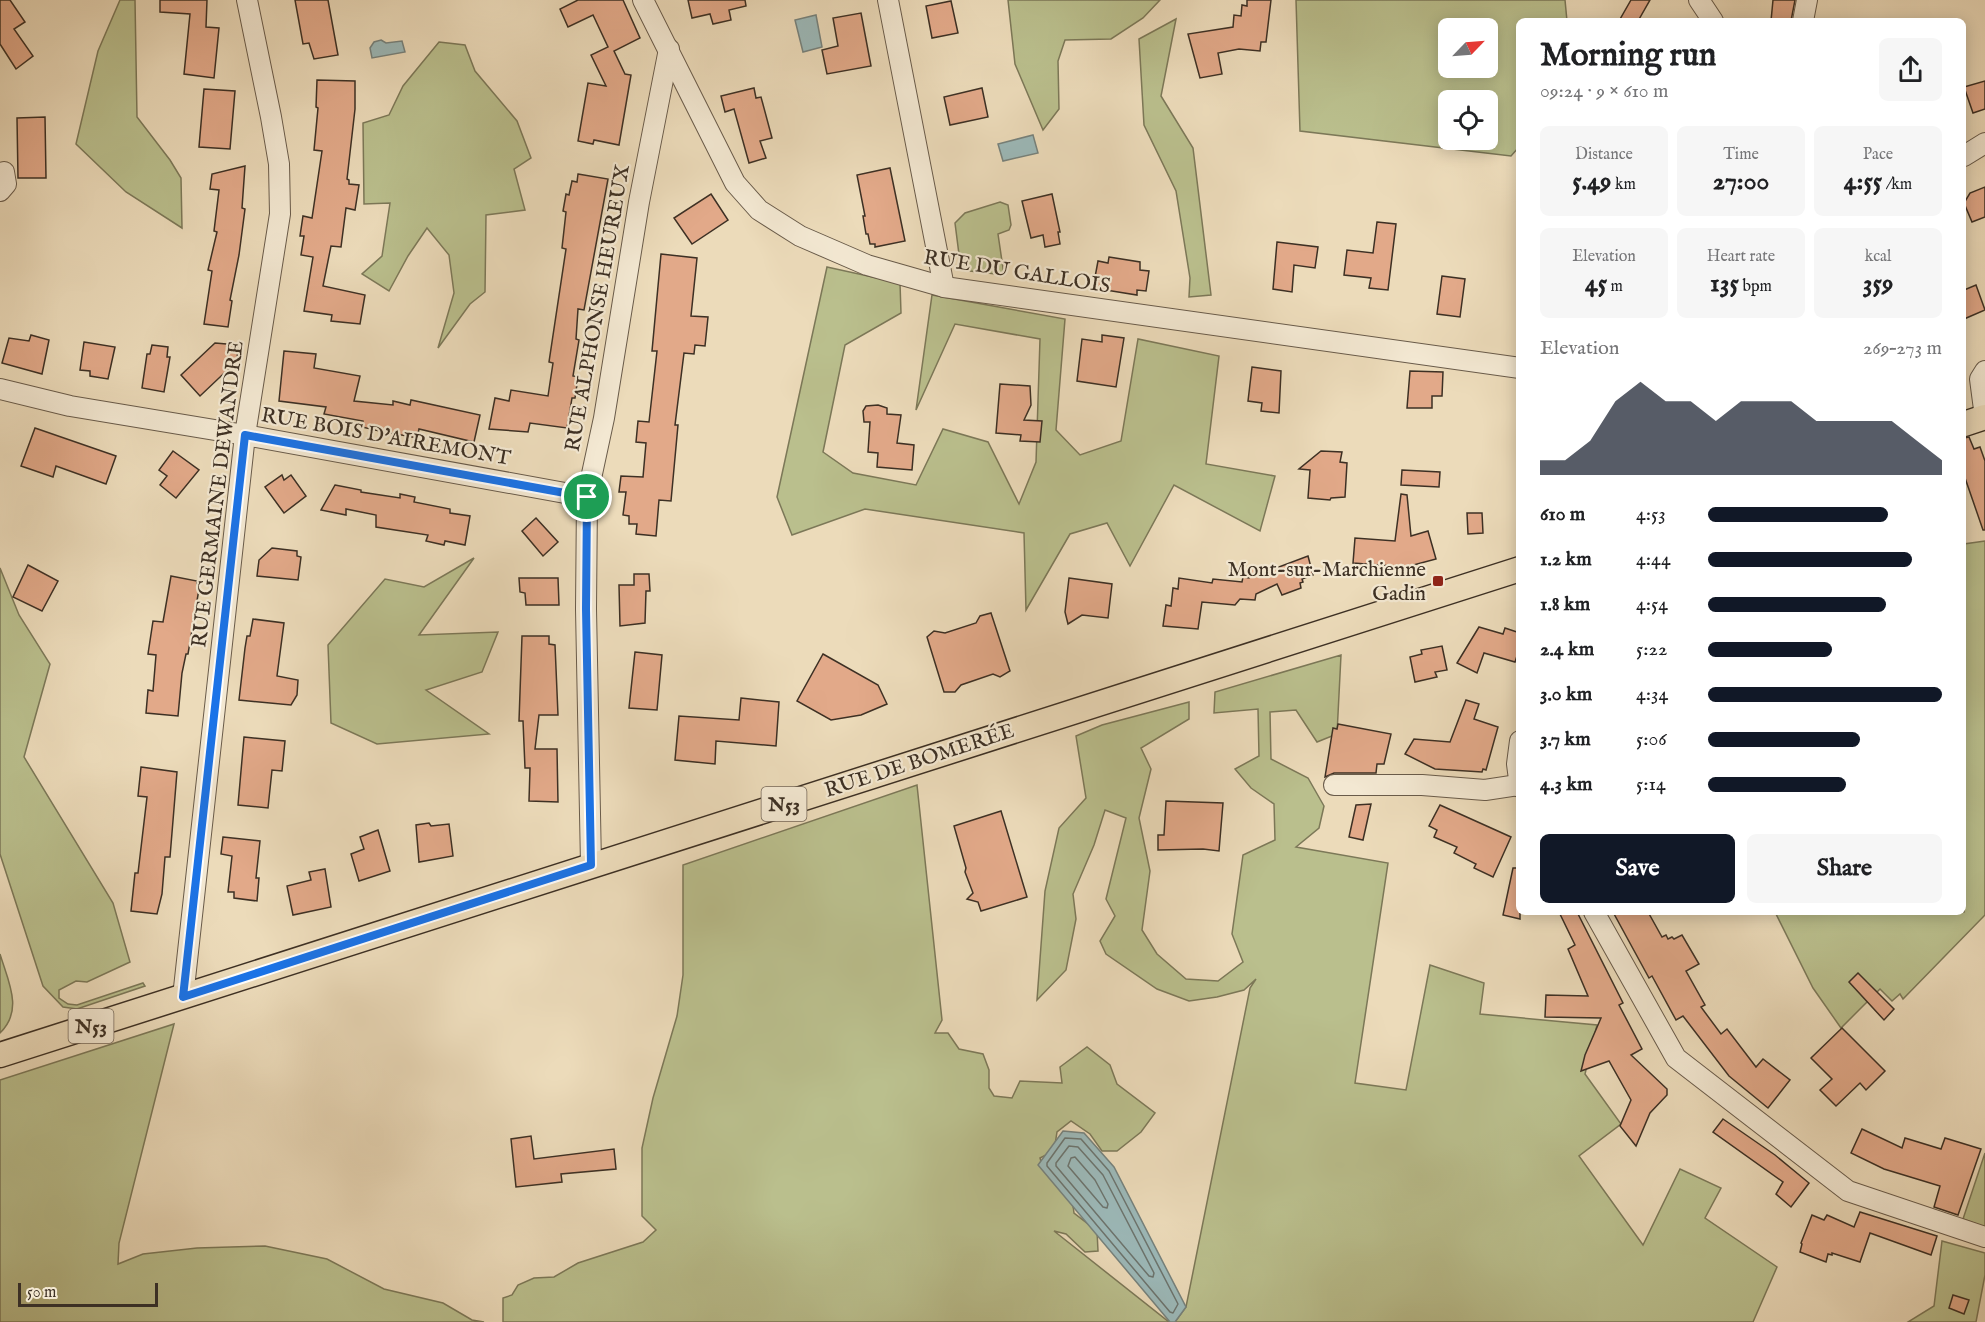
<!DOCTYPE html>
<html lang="en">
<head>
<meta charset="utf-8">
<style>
  :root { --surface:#fff; --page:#f6f6f6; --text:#202124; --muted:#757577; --accent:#111827 }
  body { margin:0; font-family:"IM FELL English",serif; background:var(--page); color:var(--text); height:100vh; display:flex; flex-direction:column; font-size:22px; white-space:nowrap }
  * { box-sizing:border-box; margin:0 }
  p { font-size:20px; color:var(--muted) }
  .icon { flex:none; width:33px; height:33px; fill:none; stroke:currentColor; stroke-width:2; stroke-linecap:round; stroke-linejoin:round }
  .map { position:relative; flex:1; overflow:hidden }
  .details { position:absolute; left:1516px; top:18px; width:450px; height:897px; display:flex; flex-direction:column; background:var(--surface); border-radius:9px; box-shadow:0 3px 15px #0003 }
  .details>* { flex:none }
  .needle { width:39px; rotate:65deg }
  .fabs { position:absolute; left:1438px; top:18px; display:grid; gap:12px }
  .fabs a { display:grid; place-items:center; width:60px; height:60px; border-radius:9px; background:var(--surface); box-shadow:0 3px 15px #0003; font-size:30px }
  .scale { position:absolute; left:18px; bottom:15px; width:140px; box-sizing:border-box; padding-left:6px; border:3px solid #3d3024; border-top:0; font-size:16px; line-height:21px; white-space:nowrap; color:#3d3024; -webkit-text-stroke:4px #f3e8d2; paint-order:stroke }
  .pin { position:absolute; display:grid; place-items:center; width:51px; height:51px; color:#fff; margin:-26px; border:3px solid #fff; border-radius:50%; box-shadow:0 2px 6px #0007 }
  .round { display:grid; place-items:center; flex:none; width:63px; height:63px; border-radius:9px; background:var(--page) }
  .head { display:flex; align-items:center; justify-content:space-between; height:102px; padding:0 24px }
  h1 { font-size:33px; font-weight:700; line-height:45px }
  .metrics { display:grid; grid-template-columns:repeat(3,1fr); gap:9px; height:102px; padding:6px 24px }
  .metrics div { display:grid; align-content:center; border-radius:9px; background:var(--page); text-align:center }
  .metrics b { font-size:26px; font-weight:700 }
  .metrics small { font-size:16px; font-weight:400 }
  .metrics p { font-size:16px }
  .chart { height:168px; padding:12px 24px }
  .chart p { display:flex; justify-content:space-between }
  .chart svg { width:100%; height:108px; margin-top:6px; fill:var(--accent); opacity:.7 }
  .cta { display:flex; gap:12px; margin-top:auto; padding:12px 24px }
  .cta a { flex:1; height:69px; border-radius:9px; background:var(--accent); color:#fff; font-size:24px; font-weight:700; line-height:69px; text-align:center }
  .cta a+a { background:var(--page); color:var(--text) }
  ul { padding:0 24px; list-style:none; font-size:20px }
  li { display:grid; grid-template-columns:96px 72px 1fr; align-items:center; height:45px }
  li i { height:15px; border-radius:8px; background:var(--accent) }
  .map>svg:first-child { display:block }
  .green { fill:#babf8d; stroke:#7c7858; stroke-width:1.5; fill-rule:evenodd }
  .water { fill:#9cb9b9; stroke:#76827d; stroke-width:1.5 }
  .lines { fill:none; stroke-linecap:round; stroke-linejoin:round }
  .shore { stroke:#6c746e; stroke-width:1.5 }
  .building { fill:#e2a989; stroke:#3d3024; stroke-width:1.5 }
  .minor-casing { stroke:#695b4a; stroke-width:22 }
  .major-casing { stroke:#3d3024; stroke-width:27 }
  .minor { stroke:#f3e8d2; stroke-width:20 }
  .major { stroke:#ecdbba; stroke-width:24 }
  .route-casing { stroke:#fff; stroke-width:12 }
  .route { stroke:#1a73e8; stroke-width:8 }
  .poi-dot { fill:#8f2418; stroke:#f3e8d2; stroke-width:2 }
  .labels { text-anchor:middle; stroke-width:4.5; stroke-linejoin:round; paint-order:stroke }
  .shield { fill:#f3e8d2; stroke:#746758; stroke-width:1.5 }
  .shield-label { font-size:20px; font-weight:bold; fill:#3d3024 }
  .street-label { font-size:21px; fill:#3d3024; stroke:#f3e8d2 }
  .poi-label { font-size:21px; fill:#3d3024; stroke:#f3e8d2; text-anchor:end }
</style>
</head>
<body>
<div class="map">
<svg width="1985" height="1322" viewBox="0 0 1985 1322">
  <rect width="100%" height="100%" fill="#ecdbba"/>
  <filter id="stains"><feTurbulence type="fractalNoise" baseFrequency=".00333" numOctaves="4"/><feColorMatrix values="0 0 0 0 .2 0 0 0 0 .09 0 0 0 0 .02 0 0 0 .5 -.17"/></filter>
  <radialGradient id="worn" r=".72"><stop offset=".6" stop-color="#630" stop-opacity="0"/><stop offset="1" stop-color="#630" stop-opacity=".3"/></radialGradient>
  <g class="green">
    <path d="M120 0H135L137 117 170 160 181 178 182 228 126 192 76 144 98 51Z"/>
    <path d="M1008 0H1160L1143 18 1111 39 1065 40 1058 61 1059 109 1043 130 1015 64Z"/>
    <path d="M1296 0H1565L1567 21H1520L1519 147 1511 156 1300 131ZM1449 28H1488V68H1449ZM1449 100H1488V140H1449Z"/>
    <path d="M1176 19 1161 96 1193 148 1211 295 1189 297 1190 278 1176 191 1144 125 1139 39Z"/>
    <path d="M439 42 465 45 475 71 517 121 531 158 514 169 525 210 486 215 485 292 470 304 438 348 454 293 449 255 427 228 408 256 389 291 362 274 382 256 390 203 364 204 363 123 389 115 403 86Z"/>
    <path d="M1000 202 1008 205 1011 225 1009 230 998 234 1004 275 961 270 955 223 965 213Z"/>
    <path d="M827 267 900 283 901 313 845 345 823 452 853 473 916 485 943 429 988 442 1019 504 1036 462 1040 339 955 324 916 410 932 295 1065 319 1056 430 1080 455 1121 441 1138 339 1219 356 1206 464 1275 476 1260 531 1174 485 1130 566 1107 523 1070 534 1026 610 1024 533 865 509 792 535 777 497Z"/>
    <path d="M1985 541V915L1903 999 1900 994 1892 1001 1880 989 1841 1028 1813 988 1775 912H1964V544Z"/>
    <path d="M474 558 419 635 498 632 482 672 426 690 489 734 377 744 331 723 328 645 385 579 424 587Z"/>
    <path d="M0 568 19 615 50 664 24 757 113 903 130 962 87 982 76 981 59 990V998L68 1004 77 1005 143 983 145 986 77 1009 63 1007 43 986 0 854Z"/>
    <path d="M1341 655 1337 734 1317 742 1296 710 1270 712 1271 759 1308 778 1324 806 1319 828 1296 847 1388 863 1355 1083 1406 1090 1430 965 1484 983 1480 1014 1597 1025 1585 1074 1621 1124 1579 1156 1643 1245 1680 1169 1721 1188 1705 1218 1777 1267 1753 1322H1175L1186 1307 1250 988 1256 979 1244 990 1217 997 1189 1001 1157 989 1106 954 1100 941 1115 916 1106 899 1126 818 1105 810 1094 845 1073 894 1076 919 1066 970 1037 1000 1045 891 1059 828 1086 798 1076 736 1102 725 1189 702V719L1141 748 1151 769 1139 818 1150 871 1142 930 1157 954 1186 979 1218 981 1243 962 1232 934 1243 855 1275 840 1274 804 1251 788 1235 769 1259 756 1258 709 1214 713 1215 692Z"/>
    <path d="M917 785 942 1020 935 1033H948L959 1049 983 1054 989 1070V1088L994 1096 1012 1098 1020 1081 1062 1083 1060 1067 1087 1047 1110 1065 1117 1084 1155 1113 1141 1132 1117 1151H1102L1090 1134 1071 1121 1057 1132 1054 1151 1040 1158C1047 1185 1072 1187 1074 1213L1097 1231 1098 1251 1085 1252 1066 1234 1054 1231 1169 1322H503V1298L512 1295 518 1285 534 1278 554 1277 578 1263 643 1242 656 1230 642 1216V1148L653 1098 677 1016 683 975V865Z"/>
    <path d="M0 954C8 981 24 1010 0 1033Z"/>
    <path d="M174 1024 119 1243 118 1264 143 1254 197 1248 265 1246 327 1259 384 1289 443 1303 472 1320 484 1322H0V1080Z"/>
    <path d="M1985 1153V1227L1963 1219Z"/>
    <path d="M1942 1241 1985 1253V1275L1976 1322H1908L1934 1306Z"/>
  </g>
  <g class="water">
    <path d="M816 15 822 47 803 52 795 20Z"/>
    <path d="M381 40 386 43 402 41 405 52 372 58 370 48 374 42Z"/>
    <path d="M1033 135 1038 153 1003 161 998 144Z"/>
    <path d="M1063 1131 1084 1133 1114 1167 1186 1307 1175 1322H1170L1038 1165Z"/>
  </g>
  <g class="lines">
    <g class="shore">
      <path d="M1065 1138 1081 1139 1109 1171 1178 1304 1173 1313 1170 1312 1047 1166V1163Z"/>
      <path d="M1069 1146 1078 1147 1103 1175 1154 1273 1153 1277 1149 1276 1056 1166V1163Z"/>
      <path d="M1075 1157 1095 1180 1108 1204 1107 1208 1103 1207 1068 1166 1071 1158Z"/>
    </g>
  </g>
  <g class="building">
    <path d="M0 0H10L25 22 14 29 33 56 16 69 0 44Z"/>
    <path d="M160 0H207L206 27 219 28 214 78 184 74 190 14 160 12Z"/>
    <path d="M295 0H328L338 55 314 59 309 43 303 44Z"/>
    <path d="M578 0H623L640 38 614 51 625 74 631 75 619 145 594 140 593 144 578 141 588 83 606 86 591 55 608 47 593 15 568 27 560 9Z"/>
    <path d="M688 0H745L746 6 729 10 731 20 713 24 710 14 692 18Z"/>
    <path d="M1247 0H1271L1266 42H1261L1260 51 1239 49 1218 53 1222 74 1200 78 1188 34 1233 27 1234 15 1241 16 1242 5 1247 6Z"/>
    <path d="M1631 0H1650L1638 21H1619Z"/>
    <path d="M1773 0H1795L1791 21H1771Z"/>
    <path d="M951 1 958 33 932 38 926 6Z"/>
    <path d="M861 13 871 66 827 74 822 50 838 46 833 18Z"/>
    <path d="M317 80 355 81V109L347 179 349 180V184L359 185 355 210 346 208 341 247 331 246 323 286 365 295 360 324 331 321 332 315 304 311 313 257 301 255 304 236H300L303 216 312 218 322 151 314 150 318 108 316 107Z"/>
    <path d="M1985 81V109L1973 113 1964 87Z"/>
    <path d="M754 88 756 98 761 97 772 138 760 141 766 158 749 163 734 109 725 112 721 96Z"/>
    <path d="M982 88 988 117 950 125 944 97Z"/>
    <path d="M204 89 235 91 230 149 199 147Z"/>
    <path d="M45 117 46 178H18L17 118Z"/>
    <path d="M245 166 242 208 245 209 239 255 230 300 232 301 228 327 204 324 212 271 208 270 217 232 214 231 219 190 210 189 212 174Z"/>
    <path d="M890 168 905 241 875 247V244H870L868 234H866L863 216H865L857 175Z"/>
    <path d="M578 174 608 179 584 310 578 309 576 339 579 340 573 376 578 377 575 398H572L567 428 530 423 528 432 489 429 495 398 509 401 511 390 548 396 553 363 549 362 566 249 562 248 566 212 563 211 566 194 569 195 572 181 577 182Z"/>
    <path d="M1985 187V217L1972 222 1964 203 1970 193Z"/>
    <path d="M711 194 728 220 692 244 674 218Z"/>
    <path d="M1052 194 1060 232H1058L1060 244 1045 247 1043 235 1031 238 1022 201Z"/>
    <path d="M1377 222 1396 224 1388 290 1369 288 1371 278 1344 275 1347 250 1373 253Z"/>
    <path d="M1277 242 1318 247 1315 268 1294 265 1292 292 1273 289Z"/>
    <path d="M661 254 697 258 691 316 708 317 705 346 695 345 694 354 684 353 675 425H678L671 501 659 500 656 536 636 534 637 524H629V516L623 515 626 492H619L621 476 643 477 646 443 636 442 638 421 649 422 657 351H652Z"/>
    <path d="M1109 257 1140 262V270L1149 271 1146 291 1137 290V295L1093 288 1098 261 1108 263Z"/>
    <path d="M1442 276 1465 279 1460 317 1437 314Z"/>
    <path d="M1976 285 1985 310 1964 319V290Z"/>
    <path d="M31 335 49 340 42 374 2 363 9 338 29 341Z"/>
    <path d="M1102 335 1124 338 1116 387 1077 381 1082 339 1102 342Z"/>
    <path d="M84 342 115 347 108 379 90 376V371L80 370Z"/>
    <path d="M215 343 238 345 237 361 200 396 181 375Z"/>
    <path d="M152 345 168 347 167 357H170L164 392 142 388 147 354H150Z"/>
    <path d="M284 351 316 354 314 368 360 376 354 401 393 405V401L410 405 411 400 480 415 474 442 419 429 417 438 375 430 362 427 363 421 324 414 326 407 279 401Z"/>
    <path d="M1252 367 1281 371 1279 413 1261 411 1262 403 1248 401Z"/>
    <path d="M1410 371 1443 372 1442 396H1432V408H1407Z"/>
    <path d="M1000 384 1030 386 1031 405 1024 420 1042 421 1040 442 1020 441 1021 435 996 433Z"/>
    <path d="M878 405 887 408V414L901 415 897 443 914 445 912 470 877 467 878 453 868 452 870 422H864L863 411 866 406Z"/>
    <path d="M35 428 116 456 106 484 56 466 53 477 21 466Z"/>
    <path d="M1969 437 1974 449 1980 447 1985 461V530H1983L1964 475V438Z"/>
    <path d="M173 451 199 470 176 498 160 485 167 476 159 470Z"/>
    <path d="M1321 451 1342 452 1340 462 1347 463 1345 497 1331 498 1330 500 1308 498 1310 470 1299 469Z"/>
    <path d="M1402 470 1440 472 1439 487 1401 485Z"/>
    <path d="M282 475 284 480 291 475 306 496 284 513 265 487Z"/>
    <path d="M335 485 361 490V492L400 498V494L415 497 414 502 450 509V513L470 516 465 545 445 541 444 545 426 541 428 535 376 527V515L346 509V515L321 510Z"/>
    <path d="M1401 494 1407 495 1411 536 1428 531 1436 559 1406 567 1353 563 1355 538 1395 541Z"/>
    <path d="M1467 513H1482L1483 533 1468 534Z"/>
    <path d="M536 518 558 542 543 556 522 531Z"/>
    <path d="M272 548 297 551V556L301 557 298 580 257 576 259 560Z"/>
    <path d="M1308 556 1313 575 1302 579 1303 582 1300 583 1301 588 1282 595 1277 584 1256 594 1255 600 1240 599 1235 605 1202 602 1198 629 1163 626 1166 605 1171 606 1173 588 1178 589 1179 578 1212 583 1213 579 1242 582 1243 577 1249 578 1251 566 1271 570Z"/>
    <path d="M28 565 58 581 42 611 13 597Z"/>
    <path d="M634 574H649L650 591H646L645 623 620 626 619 585H634Z"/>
    <path d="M171 576 197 581V589H199L188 654H186L182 673 178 716 146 713 148 690 153 691 156 655 148 654 153 621 163 622Z"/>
    <path d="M519 578H558L559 605H526L525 593 520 592Z"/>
    <path d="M1069 578 1112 584 1108 618 1082 615 1068 624 1065 612Z"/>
    <path d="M991 613 1010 671 1000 677 993 674 961 685 955 692H944L927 637 934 631 945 633 976 623 980 616Z"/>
    <path d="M253 619 284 623 277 676 298 680 297 695 291 705 239 700 245 648 247 636H250Z"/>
    <path d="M1479 627 1503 634 1505 628 1520 633V647L1515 662 1484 653 1477 673 1457 663Z"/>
    <path d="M522 636H549V644L555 645 558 715H539L535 749H557L558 802 529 801 530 768H525L523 721H519Z"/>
    <path d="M1442 646 1447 670 1435 672 1437 677 1415 682 1410 657 1422 654 1421 650Z"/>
    <path d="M635 652 662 655 657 710 629 708Z"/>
    <path d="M823 654 878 685 887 704 861 715 831 720 797 701Z"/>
    <path d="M741 698 779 702 776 746 716 741 715 764 675 760 679 716 739 720Z"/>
    <path d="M1466 700 1479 704 1474 719 1498 727 1486 770 1483 769 1482 772 1435 769 1405 754 1414 739 1450 742Z"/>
    <path d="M1338 724 1391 734 1384 764H1377L1376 773H1334L1325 777 1333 728 1337 729Z"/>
    <path d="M244 737 285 741 282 771 272 770 268 808 238 805Z"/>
    <path d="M141 767 177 772 170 857H165L162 894 157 914 131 911 135 873H138L147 797 138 796Z"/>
    <path d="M1166 801 1223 803 1219 851 1203 849 1158 850V835H1164Z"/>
    <path d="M1371 804 1363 840 1349 837 1356 805Z"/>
    <path d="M1440 805 1511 837 1493 877 1474 868 1476 864 1454 853 1457 847 1434 837 1437 830 1429 826Z"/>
    <path d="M1001 811 1027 897 981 911 978 902 967 899 973 893 965 872 966 868 954 826Z"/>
    <path d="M429 823 431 826 449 824 453 856 419 862 416 825Z"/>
    <path d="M378 830 390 871 359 881 351 854 364 849 360 837Z"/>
    <path d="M223 837 260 841 256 878H259L257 901 234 898V892H228L232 856 221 854Z"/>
    <path d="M1513 868H1520V919L1503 915Z"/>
    <path d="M325 869 331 907 293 915 287 886 311 880 309 872Z"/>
    <path d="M1559 912H1577L1623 1003 1619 1005 1642 1049 1631 1055 1667 1089V1095L1650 1113 1636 1146 1620 1126 1631 1100 1609 1061 1581 1071 1585 1055 1601 1018 1545 1017 1546 995 1588 996 1568 949 1575 945Z"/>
    <path d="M1613 912H1648L1662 937 1666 935 1668 939 1672 937 1674 939 1682 935 1699 964 1686 971 1705 1005 1701 1007 1721 1034 1727 1029 1756 1067 1763 1059 1790 1080 1768 1108 1729 1076 1683 1016 1676 1020 1652 976 1649 978Z"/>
    <path d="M1858 973 1894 1009 1884 1020 1849 982Z"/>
    <path d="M1842 1028 1885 1071 1866 1090 1860 1083 1836 1106 1820 1090 1832 1079 1811 1058Z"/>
    <path d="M1723 1119 1775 1155 1809 1183 1791 1207 1776 1194 1783 1182 1713 1132Z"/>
    <path d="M1862 1129 1902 1148 1905 1138 1941 1149 1945 1138 1981 1149 1958 1215 1934 1207 1940 1186 1884 1169 1851 1153Z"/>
    <path d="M531 1136 534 1159 614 1149 616 1169 561 1174 562 1182 516 1187 511 1139Z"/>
    <path d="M1860 1212 1937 1236 1931 1255 1870 1233 1860 1262 1832 1253V1255L1828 1254 1826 1262 1800 1252 1802 1244 1801 1243 1812 1215 1824 1220 1827 1215 1854 1227Z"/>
    <path d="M1953 1295 1969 1300 1964 1314 1949 1308Z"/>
  </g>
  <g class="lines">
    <g class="minor-casing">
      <g id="minor">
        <path d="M643 0 735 183 759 210 800 236 867 265 944 287 1520 368"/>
        <path d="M888 0 944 287"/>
        <path d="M1699 0 1713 21"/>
        <path d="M1803 21 1807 0"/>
        <path d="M1964 156 1985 143"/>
        <path d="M0 191 6 184 4 172"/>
        <path d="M0 389 70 406 245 435 587 497"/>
        <path d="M1985 417 1980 379 1985 371"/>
        <path d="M1520 741 1517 764 1520 787"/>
        <path d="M1334 785H1422L1485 790 1518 785"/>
        <path d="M591 865 586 609 587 497 604 418 639 202 669 49"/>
        <path d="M1594 912 1676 1058 1848 1191 1985 1237"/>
        <path d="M183 997 245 435 280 214 279 164 271 117 247 0"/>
      </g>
    </g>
    <g class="major-casing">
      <g id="major">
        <path d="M1964 424 1985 417"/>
        <path d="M0 1055 1520 569"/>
      </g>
    </g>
    <use href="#minor" class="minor"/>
    <use href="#major" class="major"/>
  </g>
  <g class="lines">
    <g class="route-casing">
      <path id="route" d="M245 435 587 497 586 609 591 865 183 997Z"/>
    </g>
    <use href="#route" class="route"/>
  </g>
  <rect class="poi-dot" x="1432" y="575" width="12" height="12" rx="3"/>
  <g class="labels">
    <g class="shield">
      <rect x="761.5" y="787" width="45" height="34" rx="4.5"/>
      <rect x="68.5" y="1009" width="45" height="34" rx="4.5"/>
    </g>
    <g class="shield-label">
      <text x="784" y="811">N53</text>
      <text x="91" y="1033">N53</text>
    </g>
    <g class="street-label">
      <text transform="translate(1017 271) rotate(9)" y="7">RUE DU GALLOIS</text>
      <text transform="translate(597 308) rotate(-80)" y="7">RUE ALPHONSE HEUREUX</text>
      <text transform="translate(386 436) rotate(10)" y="7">RUE BOIS D'AIREMONT</text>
      <text transform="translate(217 494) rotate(-83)" y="7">RUE GERMAINE DEWANDRE</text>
      <text transform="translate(919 760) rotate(-18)" y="7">RUE DE BOMERÉE</text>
    </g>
    <g class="poi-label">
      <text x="1426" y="576">Mont-sur-Marchienne<tspan x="1426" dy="24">Gadin</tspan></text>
    </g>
  </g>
  <rect width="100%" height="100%" filter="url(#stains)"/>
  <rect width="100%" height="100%" fill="url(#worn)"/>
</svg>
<div class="fabs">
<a><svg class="needle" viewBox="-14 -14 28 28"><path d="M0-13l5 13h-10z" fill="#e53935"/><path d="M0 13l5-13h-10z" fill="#757577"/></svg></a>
<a><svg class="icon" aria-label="locate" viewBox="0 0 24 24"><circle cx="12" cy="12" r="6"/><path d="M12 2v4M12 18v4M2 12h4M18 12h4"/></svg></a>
</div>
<div class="scale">50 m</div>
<div class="pin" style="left:587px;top:497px;background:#1e9e55"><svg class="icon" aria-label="arrive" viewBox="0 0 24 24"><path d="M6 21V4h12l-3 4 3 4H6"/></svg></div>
<section class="details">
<div class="head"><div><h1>Morning run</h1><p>09:24 · 9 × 610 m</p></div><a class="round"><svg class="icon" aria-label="share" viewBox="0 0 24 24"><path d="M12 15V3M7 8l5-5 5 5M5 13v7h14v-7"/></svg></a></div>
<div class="metrics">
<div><p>Distance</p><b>5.49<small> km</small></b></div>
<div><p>Time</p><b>27:00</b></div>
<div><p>Pace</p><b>4:55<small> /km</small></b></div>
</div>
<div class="metrics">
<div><p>Elevation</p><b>45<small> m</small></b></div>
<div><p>Heart rate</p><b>135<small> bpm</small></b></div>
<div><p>kcal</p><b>359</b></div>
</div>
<div class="chart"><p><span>Elevation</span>269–273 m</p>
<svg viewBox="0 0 160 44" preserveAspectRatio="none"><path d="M0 44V38L10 38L20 30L30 14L40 6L50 14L60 14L70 22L80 14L90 14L100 14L110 22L120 22L130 22L140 22L150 30L160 38V44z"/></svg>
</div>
<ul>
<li><b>610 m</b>4:53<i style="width:77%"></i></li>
<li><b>1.2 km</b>4:44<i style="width:87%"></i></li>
<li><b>1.8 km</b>4:54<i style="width:76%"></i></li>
<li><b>2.4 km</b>5:22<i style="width:53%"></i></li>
<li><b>3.0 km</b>4:34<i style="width:100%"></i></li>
<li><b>3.7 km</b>5:06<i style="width:65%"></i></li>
<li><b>4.3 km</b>5:14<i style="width:59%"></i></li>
</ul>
<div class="cta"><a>Save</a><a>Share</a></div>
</section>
</div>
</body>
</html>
